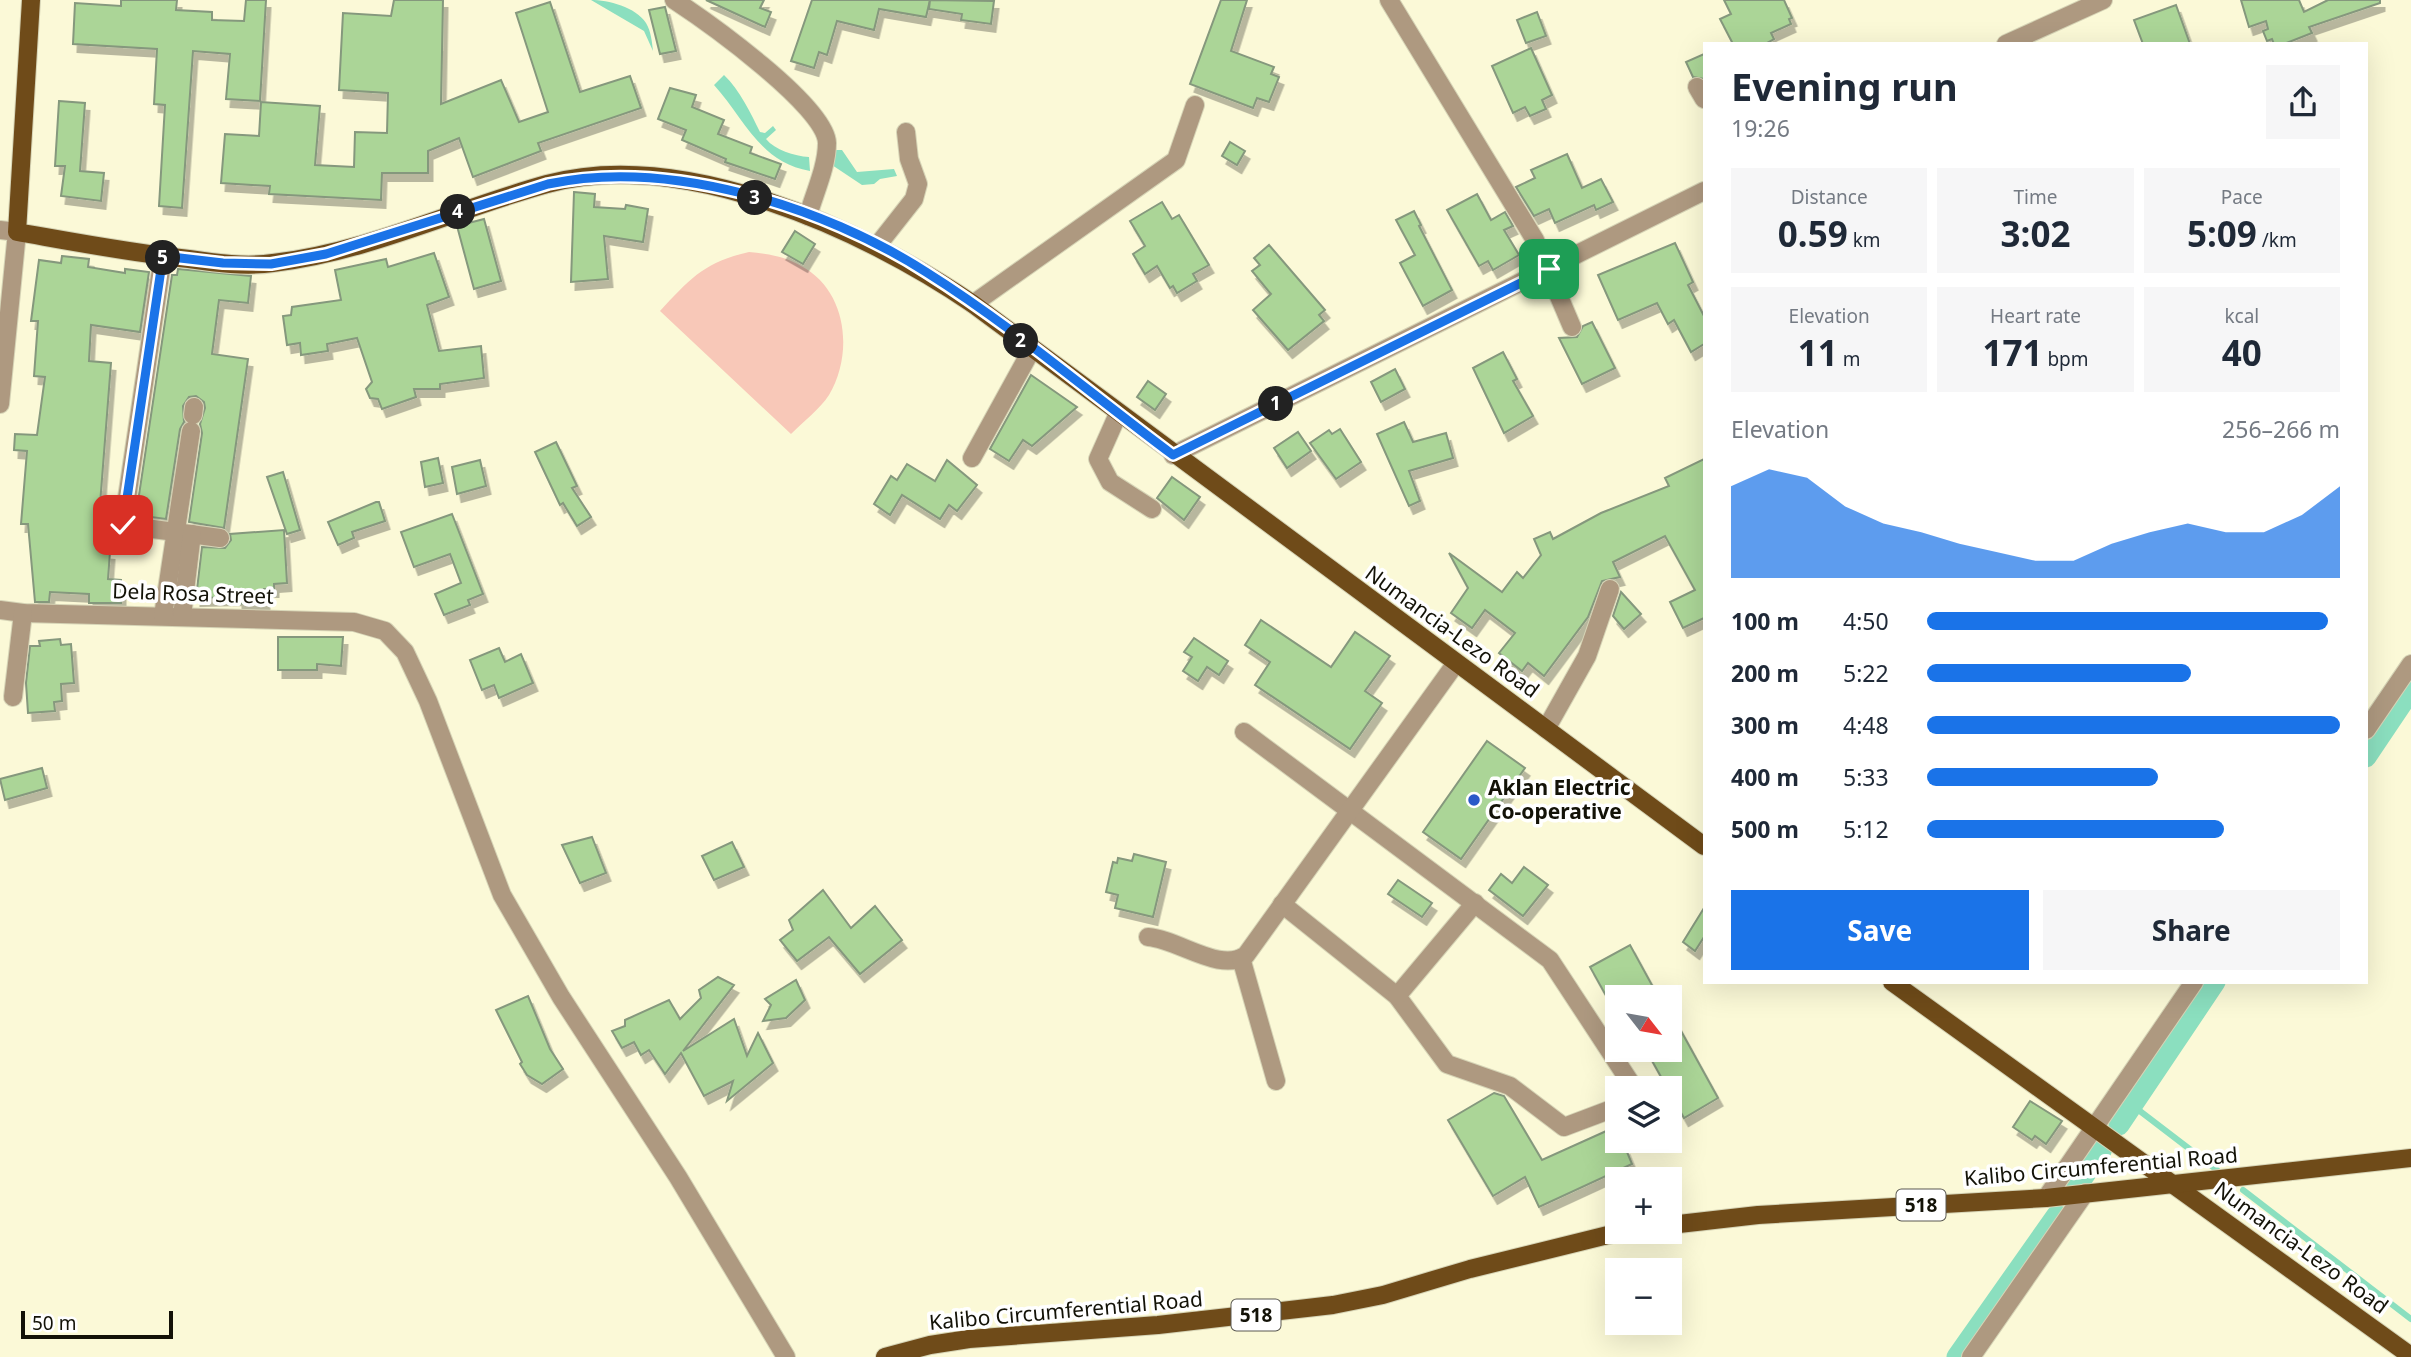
<!DOCTYPE html>
<html lang="en">
<head>
<meta charset="utf-8">
<style>
  :root { --surface:#fff; --page:#f6f6f7; --text:#1f2937; --muted:#747a83; --accent:#1a73e8 }
  body { margin:0; font-family:"Noto Sans",sans-serif; background:var(--page); color:var(--text); height:100vh; display:flex; flex-direction:column; font-size:26px; white-space:nowrap }
  * { box-sizing:border-box; margin:0 }
  p { font-size:23px; color:var(--muted) }
  .icon { flex:none; width:38px; height:38px; fill:none; stroke:currentColor; stroke-width:2; stroke-linecap:round; stroke-linejoin:round }
  .map { position:relative; flex:1; overflow:hidden }
  .panel { position:absolute; left:1703px; top:42px; width:665px; height:942px; display:flex; flex-direction:column; background:var(--surface); border-radius:0px; box-shadow:0 7px 28px #0002 }
  .panel>* { flex:none }
  .needle { width:46px; rotate:121deg }
  .buttons { position:absolute; left:1605px; top:985px; display:grid; gap:14px }
  .buttons a { display:grid; place-items:center; width:77px; height:77px; border-radius:0px; background:var(--surface); box-shadow:0 7px 28px #0002; font-size:35px }
  .scale { position:absolute; left:21px; bottom:18px; width:152px; box-sizing:border-box; padding-left:7px; border:4px solid #131207; border-top:0; font-size:19px; line-height:24px; white-space:nowrap; color:#131207; -webkit-text-stroke:5px #fff; paint-order:stroke }
  .pin { position:absolute; display:grid; place-items:center; width:60px; height:60px; color:#fff; margin:-30px; border-radius:14px; box-shadow:0 4px 10px #0006 }
  .km { position:absolute; width:35px; height:35px; margin:-18px; border-radius:50%; background:#222; color:#fff; font-size:19px; line-height:35px; text-align:center }
  .round { display:grid; place-items:center; flex:none; width:74px; height:74px; border-radius:0px; background:var(--page) }
  .summary { display:flex; align-items:center; justify-content:space-between; height:119px; padding:0 28px }
  h1 { font-size:38px; font-weight:700; line-height:52px }
  .metrics { display:grid; grid-template-columns:repeat(3,1fr); gap:10px; height:119px; padding:7px 28px }
  .metrics div { display:grid; align-content:center; border-radius:0px; background:var(--page); text-align:center }
  .metrics b { font-size:35px; font-weight:700 }
  .metrics small { font-size:19px; font-weight:400 }
  .metrics p { font-size:19px }
  .chart { height:196px; padding:14px 28px }
  .chart p { display:flex; justify-content:space-between }
  .chart svg { width:100%; height:126px; margin-top:7px; fill:var(--accent); opacity:.7 }
  .primary-button { display:flex; gap:14px; margin-top:auto; padding:14px 28px }
  .primary-button a { flex:1; height:80px; border-radius:0px; background:var(--accent); color:#fff; font-size:28px; font-weight:700; line-height:80px; text-align:center }
  .primary-button a+a { background:var(--page); color:var(--text) }
  ul { padding:0 28px; list-style:none; font-size:23px }
  li { display:grid; grid-template-columns:112px 84px 1fr; align-items:center; height:52px }
  li i { height:18px; border-radius:9px; background:var(--accent) }
  .map>svg:first-child { display:block }
  .green { fill:#f8c8b8 }
  .water { fill:#8bdfbf }
  .lines { fill:none; stroke-linecap:round; stroke-linejoin:round }
  .stream { stroke:#8bdfbf; stroke-width:6 }
  .canal { stroke:#8bdfbf; stroke-width:21 }
  .building { fill:#abd597; stroke:#85987d; stroke-width:2; filter:url(#shadow) }
  .minor-casing { stroke:#d6d4b6; stroke-width:20 }
  .major-casing { stroke:#d6d4b6; stroke-width:20 }
  .minor { stroke:#ae9980; stroke-width:18 }
  .major { stroke:#6f4b19; stroke-width:18 }
  .route-casing { stroke:#fff; stroke-width:14 }
  .route { stroke:#1a73e8; stroke-width:9 }
  .poi-dot { fill:#2a59c8; stroke:#fff; stroke-width:2.5 }
  .labels { text-anchor:middle; stroke-width:7; stroke-linejoin:round; paint-order:stroke }
  .shield { fill:#fff; stroke:#5a5951; stroke-width:2 }
  .shield-label { font-size:19px; font-weight:bold; fill:#131207 }
  .street-label { font-size:21px; fill:#131207; stroke:#fff }
  .poi-label { font-size:21px; font-weight:bold; fill:#131207; stroke:#fff; text-anchor:start }
</style>
</head>
<body>
<div class="map">
<svg width="2411" height="1357" viewBox="0 0 2411 1357">
  <defs>
    <filter id="shadow"><feDropShadow dx="4.5" dy="8" stdDeviation="0" flood-color="#0004"/></filter>
  </defs>
  <rect width="100%" height="100%" fill="#fbf9d7"/>
  <path class="green" d="M749 252C768 254 784 256 801 266 847 290 854 353 829 395 820 409 803 422 791 434L660 311C690 279 704 262 749 252Z"/>
  <g class="water">
    <path d="M591 0C608 0 636 7 646 23 651 31 652 42 653 51L644 31Z"/>
    <path d="M724 75C740 90 751 114 760 132L765 133 773 126 776 130 766 139C775 150 794 156 809 157L810 171C759 162 745 119 714 85Z"/>
    <path d="M834 150H842L857 172 894 169 897 176 880 179 874 184 862 185 832 165Z"/>
  </g>
  <g class="lines">
    <g class="stream">
      <path d="M2132 1105 2217 1170"/>
      <path d="M2243 1190 2411 1319"/>
    </g>
    <g class="canal">
      <path d="M2366 757 2411 690"/>
      <path d="M2119 1125 2215 982"/>
      <path d="M2077 1186 2102 1149"/>
      <path d="M1957 1357 2057 1215"/>
    </g>
  </g>
  <g class="building">
    <path d="M121 0H177L176 10 212 12V20L244 21 246 0H266L260 101 226 99 230 54 193 51 182 208 159 206 165 105 154 104 157 49 73 44 75 3 121 6Z"/>
    <path d="M394 0H443L441 104 501 80 519 122 548 112 516 13 550 2 580 92 630 76 641 108 538 143 541 151 473 177 459 138 428 151V173H382L381 200 269 194 270 186 221 183 225 134 259 136 261 102 320 106 315 165 354 167 355 132 387 133 388 93 339 90 343 13 391 16Z"/>
    <path d="M706 0H764L760 8 771 12 765 27Z"/>
    <path d="M812 0H930L926 17 879 9 874 30 837 21 827 55 819 52 814 68 791 61Z"/>
    <path d="M930 0 994 1 991 24 961 20 962 14 929 9Z"/>
    <path d="M1221 0H1247L1231 51 1274 67 1271 74 1279 77 1269 102 1257 98 1253 108 1190 84Z"/>
    <path d="M1724 0H1784L1792 18 1789 19 1791 24 1771 33 1774 39 1765 44H1733L1720 19 1731 14Z"/>
    <path d="M2241 0H2299L2304 12 2328 0H2380V3L2309 27 2312 33 2284 44H2274L2272 39 2267 41 2263 31 2268 29 2266 21 2249 27Z"/>
    <path d="M2176 5 2190 44H2143L2134 20Z"/>
    <path d="M665 7 676 51 660 54 649 10Z"/>
    <path d="M1537 12 1546 36 1526 43 1517 20Z"/>
    <path d="M1531 48 1552 95 1542 100 1546 109 1530 116 1525 107 1513 113 1492 66Z"/>
    <path d="M1704 54V79L1693 77 1686 62Z"/>
    <path d="M670 88 696 95 692 107 724 120 718 134 752 147 750 153 781 164 775 179 725 162 726 159 682 140 686 130 658 119Z"/>
    <path d="M59 101 85 103 80 171 104 173 101 201 61 196 65 166H55Z"/>
    <path d="M1230 142 1245 151 1237 165 1222 156Z"/>
    <path d="M1567 154 1582 188 1601 179 1613 202 1596 210 1594 205 1555 223 1549 209 1534 216 1516 187 1535 178 1531 170Z"/>
    <path d="M574 192 595 194 594 207 625 209 626 205 648 209 643 242 604 236 608 279 571 282Z"/>
    <path d="M1477 194 1491 220 1505 212 1513 226 1504 230 1519 255 1493 270 1488 261 1479 266 1447 210Z"/>
    <path d="M1162 202 1172 219 1179 215 1209 265 1193 274 1197 281 1177 293 1173 286 1170 288 1157 266 1145 274 1133 254 1145 246 1130 221Z"/>
    <path d="M1414 211 1421 225 1419 226 1452 290 1423 306 1400 263 1415 255 1396 220Z"/>
    <path d="M484 219 501 281 474 289 457 226Z"/>
    <path d="M795 231 815 244 803 264 782 252Z"/>
    <path d="M1675 243 1693 282 1688 285 1704 316V344L1691 352 1674 320 1668 324 1657 303 1618 320 1598 275Z"/>
    <path d="M1269 245 1325 310 1319 315 1324 321 1288 350 1253 310 1271 294 1252 271 1260 265 1254 258Z"/>
    <path d="M434 253 449 297 427 305 439 351 481 346 484 378 440 384V389H414L416 397 382 409 378 399 370 398 366 389 372 382 357 338 327 344 328 351 301 355 300 343 287 345 283 316 291 315 292 307 341 300 335 270 386 259 388 267Z"/>
    <path d="M62 256 89 259 88 267 125 273V269L149 272 140 332 91 325 89 361 111 363 98 530 101 531 100 551 110 552 108 579 121 580V603H89V594L50 592 49 602H35L28 524H21L27 451 14 450 15 434 37 435 45 377 34 376 38 321H31L39 260 61 263Z"/>
    <path d="M178 269 251 276 248 303 219 300 212 354 248 359 224 528 189 522 202 433 200 424 205 408 204 402 196 396 189 397 183 406 184 422 180 429 166 519 136 515 172 275H177Z"/>
    <path d="M1592 322 1615 368 1582 384 1559 338 1577 337 1583 326Z"/>
    <path d="M1503 352 1517 379 1513 381 1533 416 1504 433 1473 368Z"/>
    <path d="M1395 369 1405 389 1381 402 1371 382Z"/>
    <path d="M1031 375 1077 407 1032 446 1023 440 1009 461 990 449Z"/>
    <path d="M1148 381 1166 394 1155 410 1137 397Z"/>
    <path d="M1404 422 1413 442 1446 433 1453 458 1409 471 1420 501 1409 506 1377 434Z"/>
    <path d="M1340 429 1361 462 1336 479 1310 443 1329 430 1332 434Z"/>
    <path d="M1298 432 1311 451 1287 468 1274 448Z"/>
    <path d="M556 442 577 486 572 488 591 517 577 526 563 503 560 505 535 452Z"/>
    <path d="M438 458 443 483 425 487 421 462Z"/>
    <path d="M1704 459V618L1683 628 1670 602 1695 590 1665 536 1613 562 1620 577 1602 581 1588 617 1544 676 1528 663 1522 671 1499 653 1515 633 1485 610 1472 628 1451 613 1468 588 1449 553 1502 592 1517 572 1523 578 1541 555 1534 539 1550 532 1553 539 1601 513 1669 486 1665 478Z"/>
    <path d="M480 460 486 486 457 494 452 467Z"/>
    <path d="M947 460 977 485 957 511 949 505 940 519 902 495 890 515 874 504 891 476 897 480 907 464 935 481Z"/>
    <path d="M283 472 300 530 287 534 267 477Z"/>
    <path d="M1172 477 1200 497 1184 520 1157 498Z"/>
    <path d="M376 502H379L385 521 352 532 354 538 338 545 328 522Z"/>
    <path d="M452 514 483 594 468 600 470 605 444 615 435 594 461 583 450 554 414 567 401 532Z"/>
    <path d="M284 530 287 583 274 584V589H264L265 602 238 604V597L196 598 202 547 225 548 231 540 230 534Z"/>
    <path d="M1621 592 1641 614 1624 629 1613 616Z"/>
    <path d="M1261 620 1331 667 1355 632 1390 656 1365 691 1382 703 1350 749 1255 685 1270 662 1245 645Z"/>
    <path d="M278 637H343L341 666 317 664V670H278Z"/>
    <path d="M1194 638 1228 661 1219 675 1207 667 1198 681 1183 671 1192 657 1184 652Z"/>
    <path d="M60 639 61 645 71 644 74 683 61 684 62 701 54 702 55 711 28 713 26 683 30 646H40L39 641Z"/>
    <path d="M499 648 505 662 521 654 533 683 499 698 494 685 482 690 470 660Z"/>
    <path d="M1487 741 1525 768 1461 859 1423 832Z"/>
    <path d="M42 768 47 788 5 800 0 779Z"/>
    <path d="M592 837 606 873 580 883 562 845Z"/>
    <path d="M732 842 744 867 714 880 702 856Z"/>
    <path d="M1134 854 1166 862 1153 917 1115 908 1118 895 1106 892 1113 862 1117 863 1118 858 1132 861Z"/>
    <path d="M1524 867 1548 885 1523 916 1489 890 1501 874 1512 883Z"/>
    <path d="M1398 880 1432 903 1422 917 1388 894Z"/>
    <path d="M823 890 851 928 875 906 902 940 860 974 829 937 797 961 780 940 793 930 789 920Z"/>
    <path d="M1704 908V937L1695 951 1683 942Z"/>
    <path d="M1630 945 1659 998H1615L1609 1001 1590 967Z"/>
    <path d="M718 977 734 985 683 1051 734 1019 747 1056 758 1033 773 1063 727 1101 733 1081 704 1096 681 1053 665 1074 649 1050 641 1055 634 1042 622 1048 612 1031 625 1026V1020L669 1000 680 1019 701 998 699 990Z"/>
    <path d="M796 980 805 1000 786 1018 763 1021 771 1005 765 999Z"/>
    <path d="M528 996 550 1049 563 1069 542 1084 527 1075 520 1064 522 1062 496 1010Z"/>
    <path d="M1670 1011 1718 1098 1684 1118 1646 1050H1670Z"/>
    <path d="M1494 1093 1504 1096 1542 1160 1613 1128 1617 1141 1622 1148 1625 1147 1632 1164 1539 1207 1525 1177 1493 1196 1448 1120Z"/>
    <path d="M2030 1101 2062 1121 2046 1144 2035 1136 2032 1140 2013 1127Z"/>
  </g>
  <g class="lines">
    <g class="minor-casing">
      <g id="minor">
        <path d="M674 0C706 21 826 106 827 143 827 167 814 194 808 216"/>
        <path d="M1389 0 1535 240 1572 327"/>
        <path d="M2006 44 2103 0"/>
        <path d="M1697 87 1704 99"/>
        <path d="M0 230 17 232 0 404"/>
        <path d="M877 246 914 199 918 184 909 159 906 132"/>
        <path d="M163 256 123 525 220 538"/>
        <path d="M973 304 1176 160 1195 105"/>
        <path d="M1118 414 1098 459 1110 482 1152 509"/>
        <path d="M193 415 194 407"/>
        <path d="M1173 455 1704 191"/>
        <path d="M972 458 1032 349"/>
        <path d="M0 610 23 613 354 622 385 631 405 652 428 701 502 895 561 997 678 1177 786 1357"/>
        <path d="M163 616 191 431"/>
        <path d="M182 616 192 534"/>
        <path d="M13 697 23 613"/>
        <path d="M1546 729 1587 656 1610 589"/>
        <path d="M2366 730 2411 664"/>
        <path d="M1244 732 1550 960 1634 1088"/>
        <path d="M1282 904 1397 996 1447 1064 1510 1086 1564 1127 1617 1107"/>
        <path d="M1148 937C1178 939 1221 974 1246 955L1456 663"/>
        <path d="M1241 958 1276 1081"/>
        <path d="M1397 996 1475 903"/>
        <path d="M2046 1198 2194 982"/>
        <path d="M1971 1357 2085 1193"/>
      </g>
    </g>
    <g class="major-casing">
      <g id="major">
        <path d="M31 0 17 232C74 242 131 253 189 259 216 263 246 267 273 263 368 252 456 209 547 184 683 147 863 229 973 304L1704 846"/>
        <path d="M1892 982 2411 1356"/>
        <path d="M1670 1225 1758 1215 2046 1198 2411 1158"/>
        <path d="M885 1357 930 1345 969 1339 1158 1325 1333 1305 1383 1295 1470 1269 1620 1232"/>
      </g>
    </g>
    <use href="#minor" class="minor"/>
    <use href="#major" class="major"/>
  </g>
  <g class="lines">
    <g class="route-casing">
      <path id="route" d="M123 525 163 256 223 263 271 264 326 254 548 184C669 158 823 206 926 272 1012 326 1091 394 1173 455L1549 269"/>
    </g>
    <use href="#route" class="route"/>
  </g>
  <circle class="poi-dot" cx="1474" cy="800" r="7"/>
  <g class="labels">
    <g class="shield">
      <rect x="1896.5" y="1189.5" width="49" height="31" rx="5"/>
      <rect x="1231.5" y="1299.5" width="49" height="31" rx="5"/>
    </g>
    <g class="shield-label">
      <text x="1921" y="1212">518</text>
      <text x="1256" y="1322">518</text>
    </g>
    <g class="street-label">
      <text transform="translate(193 594) rotate(2)" y="7">Dela Rosa Street</text>
      <text transform="translate(1452 632) rotate(36)" y="7">Numancia-Lezo Road</text>
      <text transform="translate(2101 1167) rotate(-5)" y="7">Kalibo Circumferential Road</text>
      <text transform="translate(2301 1248) rotate(36)" y="7">Numancia-Lezo Road</text>
      <text transform="translate(1066 1311) rotate(-5)" y="7">Kalibo Circumferential Road</text>
    </g>
    <g class="poi-label">
      <text x="1488" y="795">Aklan Electric<tspan x="1488" dy="24">Co-operative</tspan></text>
    </g>
  </g>
</svg>
<div class="buttons">
<a><svg class="needle" viewBox="-14 -14 28 28"><path d="M0-13l5 13h-10z" fill="#e53935"/><path d="M0 13l5-13h-10z" fill="#747a83"/></svg></a>
<a><svg class="icon" aria-label="layers" viewBox="0 0 24 24"><path d="M12 4l9 5-9 5-9-5zM3 14l9 5 9-5"/></svg></a>
<a>+</a>
<a>−</a>
</div>
<div class="scale">50 m</div>
<div class="pin" style="left:1549px;top:269px;background:#1e9e55"><svg class="icon" aria-label="arrive" viewBox="0 0 24 24"><path d="M6 21V4h12l-3 4 3 4H6"/></svg></div>
<div class="pin" style="left:123px;top:525px;background:#d93025"><svg class="icon" aria-label="check" viewBox="0 0 24 24"><path d="M5 12l5 5 9-10"/></svg></div>
<b class="km" style="left:1276px;top:404px">1</b>
<b class="km" style="left:1021px;top:341px">2</b>
<b class="km" style="left:755px;top:198px">3</b>
<b class="km" style="left:458px;top:212px">4</b>
<b class="km" style="left:163px;top:258px">5</b>
<section class="panel">
<div class="summary"><div><h1>Evening run</h1><p>19:26</p></div><a class="round"><svg class="icon" aria-label="share" viewBox="0 0 24 24"><path d="M12 15V3M7 8l5-5 5 5M5 13v7h14v-7"/></svg></a></div>
<div class="metrics">
<div><p>Distance</p><b>0.59<small> km</small></b></div>
<div><p>Time</p><b>3:02</b></div>
<div><p>Pace</p><b>5:09<small> /km</small></b></div>
</div>
<div class="metrics">
<div><p>Elevation</p><b>11<small> m</small></b></div>
<div><p>Heart rate</p><b>171<small> bpm</small></b></div>
<div><p>kcal</p><b>40</b></div>
</div>
<div class="chart"><p><span>Elevation</span>256–266 m</p>
<svg viewBox="0 0 160 44" preserveAspectRatio="none"><path d="M0 44V12L10 6L20 9L30 19L40 25L50 28L60 32L70 35L80 38L90 38L100 32L110 28L120 25L130 28L140 28L150 22L160 12V44z"/></svg>
</div>
<ul>
<li><b>100 m</b>4:50<i style="width:97%"></i></li>
<li><b>200 m</b>5:22<i style="width:64%"></i></li>
<li><b>300 m</b>4:48<i style="width:100%"></i></li>
<li><b>400 m</b>5:33<i style="width:56%"></i></li>
<li><b>500 m</b>5:12<i style="width:72%"></i></li>
</ul>
<div class="primary-button"><a>Save</a><a>Share</a></div>
</section>
</div>
</body>
</html>
